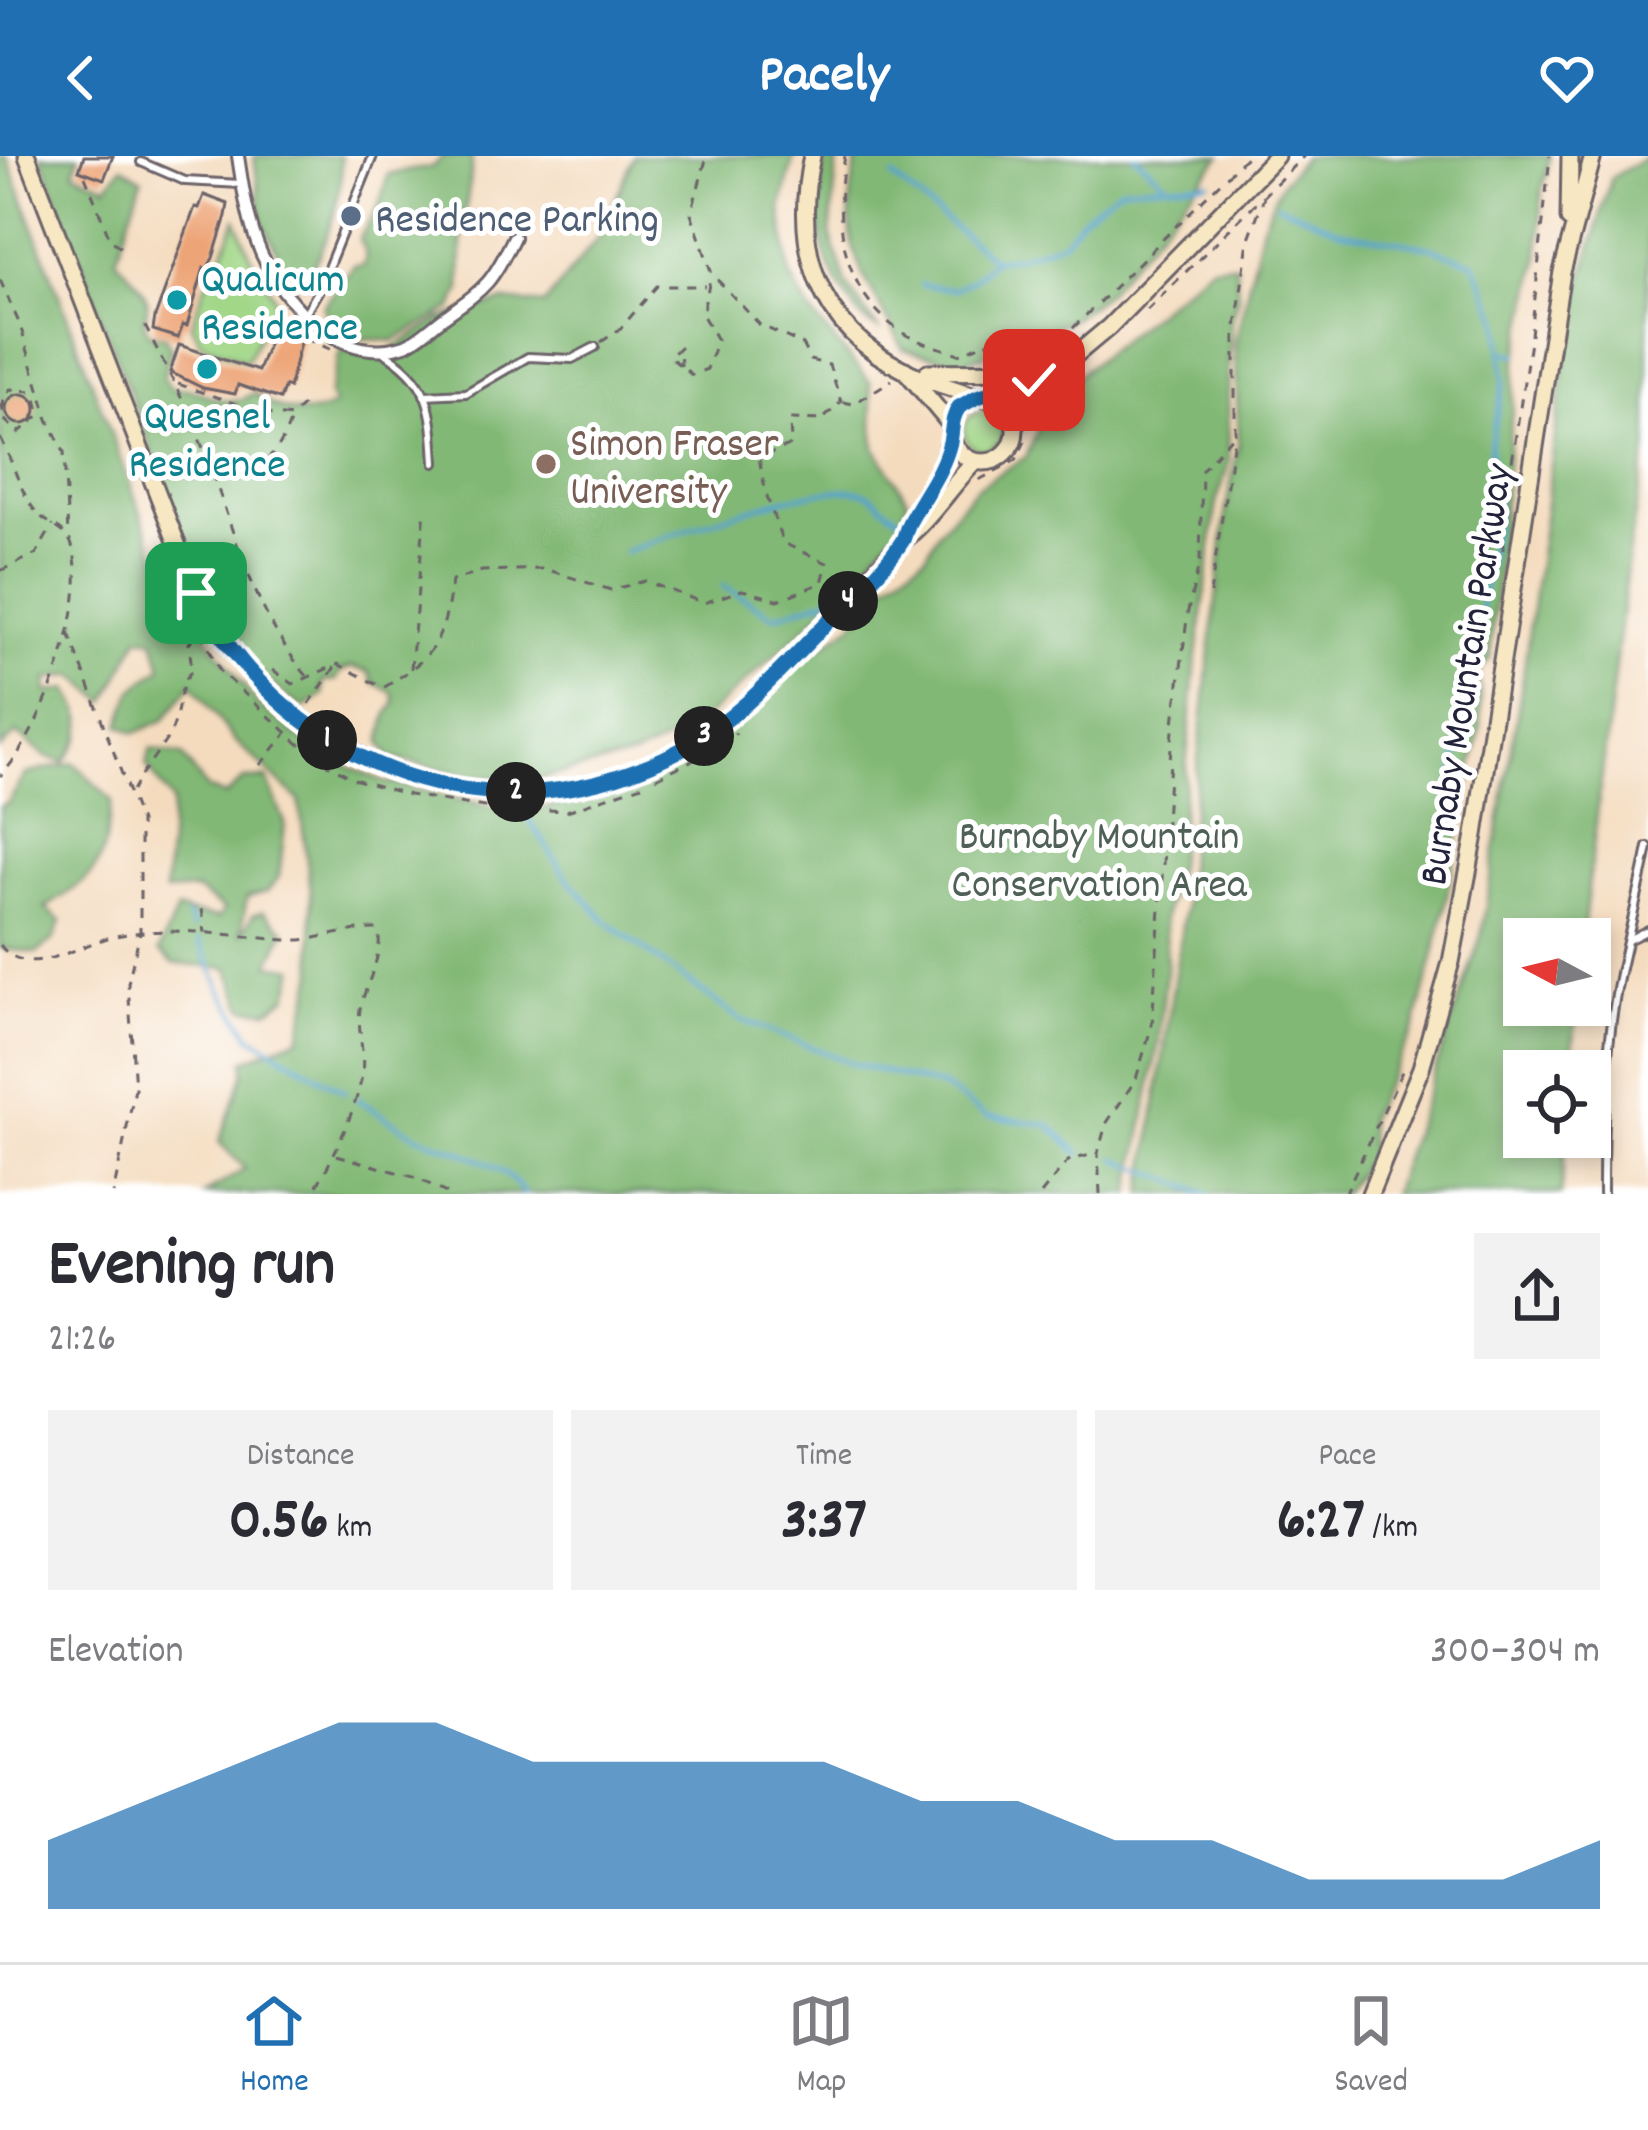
<!DOCTYPE html>
<html lang="en">
<head>
<meta charset="utf-8">
<style>
  :root { --surface:#fff; --page:#f2f2f3; --text:#2b2b33; --muted:#7c7c81; --line:#e1e1e2; --accent:#1f6fb2 }
  body { margin:0; font-family:Dekko,sans-serif; background:var(--page); color:var(--text); height:100vh; display:flex; flex-direction:column; font-size:45px; white-space:nowrap }
  * { box-sizing:border-box; margin:0 }
  p { font-size:39px; color:var(--muted) }
  .icon { flex:none; width:66px; height:66px; fill:none; stroke:currentColor; stroke-width:2; stroke-linecap:round; stroke-linejoin:round }
  .map { position:relative; height:1038px; overflow:hidden }
  .panel { display:flex; flex-direction:column; background:var(--surface); flex:1 }
  .panel>* { flex:none }
  .needle { width:78px; rotate:277deg }
  .fabs { position:absolute; left:1503px; top:762px; display:grid; gap:24px }
  .fabs a { display:grid; place-items:center; width:108px; height:108px; border-radius:0px; background:var(--surface); box-shadow:0 6px 18px #0003; font-size:60px }
  .pin { position:absolute; display:grid; place-items:center; width:102px; height:102px; color:#fff; margin:-51px; border-radius:24px; box-shadow:0 6px 18px #0006 }
  .km { position:absolute; width:60px; height:60px; margin:-30px; border-radius:50%; background:#222; color:#fff; font-size:33px; line-height:60px; text-align:center }
  .round { display:grid; place-items:center; flex:none; width:126px; height:126px; border-radius:0px; background:var(--page) }
  .summary { display:flex; align-items:center; justify-content:space-between; height:204px; padding:0 48px }
  h1 { font-size:66px; font-weight:800; line-height:90px }
  .stats { display:grid; grid-template-columns:repeat(3,1fr); gap:18px; height:204px; padding:12px 48px }
  .stats div { display:grid; align-content:center; border-radius:0px; background:var(--page); text-align:center }
  .stats b { font-size:60px; font-weight:800 }
  .stats small { font-size:33px; font-weight:400 }
  .stats p { font-size:33px }
  .chart { height:336px; padding:24px 48px }
  .chart p { display:flex; justify-content:space-between }
  .chart svg { width:100%; height:216px; margin-top:12px; fill:var(--accent); opacity:.7 }
  header { display:flex; justify-content:space-between; align-items:center; height:156px; padding:0 48px; background:var(--accent); color:#fff; font-size:54px; font-weight:800 }
  .dock { display:flex; justify-content:space-around; align-items:center; height:168px; border-top:3px solid var(--line); background:var(--surface); font-size:33px; color:var(--muted) }
  .dock a { display:grid; justify-items:center; gap:6px }
  .dock .on { color:var(--accent) }
  .map>svg:first-child { display:block }
  .green { fill:#a2d788; stroke:#627c62; stroke-width:3 }
  .forest { fill:#81b874; stroke:#526d58; stroke-width:3 }
  .lines { fill:none; stroke-linecap:round; stroke-linejoin:round }
  .stream { stroke:#56a3cf; stroke-width:4.5 }
  .building { fill:#eda273 }
  .lane-casing { stroke:#6c6369; stroke-width:12 }
  .street-casing { stroke:#6c6369; stroke-width:16 }
  .secondary-casing { stroke:#6c6369; stroke-width:21 }
  .path { stroke:#6c6369; stroke-width:3; stroke-dasharray:9 9; stroke-linecap:butt }
  .lane { stroke:#fff; stroke-width:6 }
  .street { stroke:#fff; stroke-width:10 }
  .secondary { stroke:#f7e8c3; stroke-width:15 }
  .route-casing { stroke:#fff; stroke-width:24 }
  .route { stroke:#1f6fb2; stroke-width:15 }
  .service-dot { fill:#5c6f8a; stroke:#fff; stroke-width:4.5 }
  .culture-dot { fill:#0f9aa8; stroke:#fff; stroke-width:4.5 }
  .education-dot { fill:#8d6e63; stroke:#fff; stroke-width:4.5 }
  .labels { text-anchor:middle; stroke-width:10; stroke-linejoin:round; paint-order:stroke }
  .service-label { font-size:42px; fill:#4e5e75; stroke:#fff; text-anchor:start }
  .culture-label { font-size:42px; fill:#0d838f; stroke:#fff; text-anchor:start }
  .education-label { font-size:42px; fill:#785e54; stroke:#fff; text-anchor:start }
  .street-label { font-size:42px; fill:#22223b; stroke:#fff }
  .park-label { font-size:42px; fill:#4f6156; stroke:#fff }
</style>
</head>
<body>
<header><svg class="icon" aria-label="back" viewBox="0 0 24 24"><path d="M15 5l-7 7 7 7"/></svg>Pacely<svg class="icon" aria-label="heart" viewBox="0 0 24 24"><path d="M12 20l-8-8c-3-5 5-10 8-4 3-6 11-1 8 4z"/></svg></header>
<div class="map">
<svg width="1648" height="1038" viewBox="0 0 1648 1038">
  <rect width="100%" height="100%" fill="#fff"/>
  <filter id="ink" filterUnits="userSpaceOnUse"><feTurbulence type="fractalNoise" baseFrequency=".00833" numOctaves="2"/><feDisplacementMap in="SourceGraphic" scale="24" xChannelSelector="R" yChannelSelector="G"/><feConvolveMatrix kernelMatrix="1 2 1 2 8 2 1 2 1" color-interpolation-filters="sRGB"/></filter>
  <filter id="wash" filterUnits="userSpaceOnUse"><feTurbulence type="fractalNoise" baseFrequency=".004" numOctaves="4" result="noise"/><feDisplacementMap in="SourceGraphic" scale="48" xChannelSelector="R" yChannelSelector="G"/><feGaussianBlur stdDeviation="2.7" result="paint"/><feColorMatrix in="noise" values="0 0 0 0 0 0 0 0 0 0 0 0 0 0 0 0 0 1.4 0 .05"/><feComposite in="paint" operator="in"/></filter>
  <g filter="url(#wash)">
    <rect width="100%" height="100%" fill="#f4dbbe"/>
    <g class="green">
      <path d="M236 63 253 106 277 146 246 205 201 187 192 169 205 129 214 121Z"/>
      <circle cx="983" cy="275" r="19"/>
    </g>
    <g class="forest">
      <path d="M0 0H7L167 427 258 549 323 600 386 626 520 657 646 630 720 581 787 515 851 470 884 430 926 399 940 373 977 331 1026 301 1053 240 1212 109 1236 108 1238 140 1231 163 1228 218 1229 306 1217 345 1195 514 1177 709 1164 762 1167 809 1158 888 1131 1038H205L245 1013 219 986 244 917V904L300 881 314 816 311 736 299 644 233 583 192 527 164 564 135 577 120 569 133 534 162 511 154 483 139 481 106 546 74 519 48 523 47 536 68 533C89 564 86 577 64 606L46 601 17 577 0 593Z"/>
      <path d="M41 0H79L74 16 107 30 122 10 142 23 116 103C134 123 155 137 144 164L148 177 165 181 171 192 163 222 172 233C207 228 218 259 254 237 277 256 306 263 334 250L329 239 340 195 354 194 378 202 441 163 504 145 544 149 601 78 634 0H794L781 53 790 120 810 156 870 226 875 292 908 344 897 374 806 471 692 574 632 601 537 623 478 621 390 602 381 587 387 560 395 547 393 537 373 526 369 516 352 511 341 515 336 524 323 526V539L304 552C249 519 230 480 200 425Z"/>
      <path d="M254 0H341C344 40 325 95 302 128L289 122 262 64Z"/>
      <path d="M444 0H471L472 10 462 79 461 133 453 152 393 185 356 182 326 160 323 150 354 110 364 109 366 98 359 83 379 50 388 18 432 11Z"/>
      <path d="M826 0H838L830 78 847 130 878 173C863 166 854 153 845 139 815 95 815 51 826 0Z"/>
      <path d="M858 0H1221L1105 138 1074 161 1032 183 960 207 903 193C863 113 835 97 858 0Z"/>
      <path d="M1304 0H1550L1542 35 1539 103 1516 208 1490 503 1479 516 1481 568 1440 775 1415 871 1368 962 1370 997 1343 1038H1143L1186 743 1188 693 1226 354 1239 287 1235 188 1262 69 1280 29Z"/>
      <path d="M1648 0V288L1630 386 1582 783H1524V849H1577L1571 915H1524V981H1566L1561 1038H1392L1481 780 1522 528 1570 167 1611 22Z"/>
      <path d="M151 593 182 599 207 633 225 640 244 623H267L285 667 279 721 267 736 247 741 240 780 253 759 263 755 285 775 269 808 295 812 288 840 268 854 244 852 228 812 173 807 159 795 177 754 218 762 224 753 196 734 165 736 172 645 146 609Z"/>
      <path d="M74 607 112 645C102 712 103 715 45 752L61 765 54 783 37 797 0 792V650L8 647 26 618Z"/>
    </g>
    <g class="lines">
      <g class="stream">
        <path d="M1135 0 1167 28"/>
        <path d="M893 21 994 104"/>
        <path d="M1278 48 1341 75 1429 91 1474 107 1500 164 1504 226 1490 289 1497 351 1452 630"/>
        <path d="M921 129 955 133 976 121 994 104 1021 100 1064 85 1082 61 1121 31 1209 26"/>
        <path d="M1502 195 1517 199"/>
        <path d="M625 396C671 379 826 319 868 338 878 343 887 355 898 361"/>
        <path d="M723 430 774 460 827 443 858 410"/>
        <path d="M528 662 567 722 607 766 739 863 854 908 943 931 986 960 1049 969 1080 998"/>
        <path d="M187 759 193 772"/>
        <path d="M199 785 222 835 250 880 345 936"/>
        <path d="M357 943C379 956 401 973 425 983 461 997 502 1006 525 1038"/>
        <path d="M1116 1003 1207 1038"/>
      </g>
    </g>
    <g id="blocks">
      <g class="building">
        <path d="M84 0H113L104 23 79 14Z"/>
        <path d="M204 39 228 48 226 60 213 102 207 113 204 112 187 170 183 169 178 182 153 174 155 161 195 51 199 52Z"/>
        <path d="M275 170 302 179 289 232 285 230 280 243 238 229 235 238 203 232 170 216 179 189 258 215Z"/>
        <circle cx="21" cy="253" r="15"/>
      </g>
    </g>
  </g>
  <g filter="url(#ink)">
    <use href="#blocks" fill-opacity="0" stroke="#6c6369" stroke-width="3"/>
    <g class="lines">
      <g class="lane-casing">
        <g id="lane">
          <path d="M141 6 185 25 241 28"/>
          <path d="M306 156 319 134 373 0"/>
          <path d="M380 194C431 224 432 252 435 307"/>
          <path d="M424 239 466 237 528 201 572 203 595 191"/>
          <path d="M1630 783 1648 774"/>
          <path d="M1603 1038C1603 964 1605 890 1620 817 1629 775 1640 733 1648 691"/>
        </g>
      </g>
      <g class="street-casing">
        <path id="street" d="M238 0C243 34 248 68 262 99 287 151 342 210 405 189 418 184 432 170 443 162 486 131 491 129 514 81"/>
      </g>
      <g class="secondary-casing">
        <g id="secondary">
          <path d="M27 0 196 437C296 625 524 699 708 578 743 554 772 523 802 492 840 453 875 411 915 374 937 354 953 327 975 306"/>
          <path d="M812 0C792 91 817 172 906 215 928 226 954 232 977 241"/>
          <path d="M1569 63 1570 0"/>
          <path d="M905 214 951 269"/>
          <path d="M928 216 1016 215 1069 200"/>
          <path d="M988 241 1054 217"/>
          <circle cx="983" cy="274" r="32"/>
          <path d="M1015 270 1054 217 1109 171 1276 0"/>
          <path d="M906 374 935 325 951 284"/>
          <path d="M1370 1038 1421 912 1451 806 1475 679 1562 116 1593 0"/>
        </g>
      </g>
      <g class="path">
        <path d="M845 0C834 64 840 130 897 173 914 186 939 191 959 198L986 186 1050 185 1069 176 1247 0"/>
        <path d="M85 20 110 83 123 94"/>
        <path d="M0 124 20 169 48 263 64 296 68 379"/>
        <path d="M1147 154 1304 0"/>
        <path d="M145 170C166 211 188 252 204 295 235 374 251 454 307 520"/>
        <path d="M306 183 330 193"/>
        <path d="M601 186 620 173 657 130H705"/>
        <path d="M681 210 680 191 670 201 692 219 707 213 717 184 702 158 711 120"/>
        <path d="M178 228 266 258 291 261 303 249"/>
        <path d="M843 246 853 248 892 224"/>
        <path d="M4 247 2 261 18 277 40 259 34 235"/>
        <path d="M0 253 10 233 31 235"/>
        <path d="M0 282C13 304 20 338 37 357 47 368 65 372 71 387 93 441 41 581 0 620"/>
        <path d="M215 321C263 306 274 312 291 263"/>
        <path d="M979 324 1016 304 1027 281"/>
        <path d="M1503 394 1504 358 1531 179 1550 0"/>
        <path d="M0 415 36 398 53 369"/>
        <path d="M1210 438 1235 277V178L1248 85 1264 41"/>
        <path d="M193 460 220 515 309 597 354 623 409 639 484 651 567 655 642 629"/>
        <path d="M69 477 140 666V776L128 827 135 933 113 1038"/>
        <path d="M411 513 425 353"/>
        <path d="M273 514 293 528 338 508 383 532C437 499 443 485 452 425L482 415 545 413 611 434 645 425 704 447 742 434 778 444 822 427 827 407 783 387 766 338 759 302 791 289 790 263 822 264 841 246 829 209 810 204 802 188 760 169 712 118 691 57 707 0"/>
        <path d="M309 548 335 511"/>
        <path d="M260 609 286 578"/>
        <path d="M656 622 723 589 736 577"/>
        <path d="M132 635C142 614 158 598 170 578 181 557 176 534 192 514L189 488 197 473"/>
        <path d="M202 753 205 777"/>
        <path d="M0 789C26 825 79 789 111 781 168 768 229 780 286 784 316 786 347 772 377 773 386 795 365 829 360 853 357 874 365 896 362 918 359 947 329 1014 311 1038"/>
        <path d="M337 999 417 1022 448 1038"/>
        <path d="M1041 1038 1068 1005 1097 997"/>
        <path d="M1100 1038 1098 997 1106 968 1136 923 1152 869 1171 591 1188 455 1200 404 1202 314 1235 277"/>
        <path d="M1345 1038 1405 909"/>
      </g>
      <use href="#lane" class="lane"/>
      <use href="#street" class="street"/>
      <use href="#secondary" class="secondary"/>
    </g>
  </g>
  <g class="lines" filter="url(#ink)">
    <g class="route-casing">
      <path id="route" d="M196 437C292 619 503 692 686 591 737 563 776 519 816 478 844 448 881 419 903 384 905 379 907 371 909 367 923 340 943 316 950 286 953 272 951 263 959 251L977 241 1034 224"/>
    </g>
    <use href="#route" class="route"/>
  </g>
  <circle class="service-dot" cx="351" cy="60" r="12"/>
  <g class="culture-dot">
    <circle cx="177" cy="144" r="12"/>
    <circle cx="207" cy="213" r="12"/>
  </g>
  <circle class="education-dot" cx="546" cy="308" r="12"/>
  <g class="labels">
    <g class="service-label">
      <text x="375" y="75">Residence Parking</text>
    </g>
    <g class="culture-label">
      <text x="201" y="135">Qualicum<tspan x="201" dy="48">Residence</tspan></text>
      <text x="207" y="272" text-anchor="middle">Quesnel<tspan x="207" dy="48">Residence</tspan></text>
    </g>
    <g class="education-label">
      <text x="570" y="299">Simon Fraser<tspan x="570" dy="48">University</tspan></text>
    </g>
    <g class="street-label">
      <text transform="translate(1463 518) rotate(-81)" y="15">Burnaby Mountain Parkway</text>
    </g>
    <g class="park-label">
      <text x="1099" y="692">Burnaby Mountain<tspan x="1099" dy="48">Conservation Area</tspan></text>
    </g>
  </g>
</svg>
<div class="fabs">
<a><svg class="needle" viewBox="-14 -14 28 28"><path d="M0-13l5 13h-10z" fill="#e53935"/><path d="M0 13l5-13h-10z" fill="#7c7c81"/></svg></a>
<a><svg class="icon" aria-label="locate" viewBox="0 0 24 24"><circle cx="12" cy="12" r="6"/><path d="M12 2v4M12 18v4M2 12h4M18 12h4"/></svg></a>
</div>
<div class="pin" style="left:196px;top:437px;background:#1e9e55"><svg class="icon" aria-label="arrive" viewBox="0 0 24 24"><path d="M6 21V4h12l-3 4 3 4H6"/></svg></div>
<div class="pin" style="left:1034px;top:224px;background:#d93025"><svg class="icon" aria-label="check" viewBox="0 0 24 24"><path d="M5 12l5 5 9-10"/></svg></div>
<b class="km" style="left:327px;top:584px">1</b>
<b class="km" style="left:516px;top:636px">2</b>
<b class="km" style="left:704px;top:580px">3</b>
<b class="km" style="left:848px;top:445px">4</b>
</div>
<section class="panel">
<div class="summary"><div><h1>Evening run</h1><p>21:26</p></div><a class="round"><svg class="icon" aria-label="share" viewBox="0 0 24 24"><path d="M12 15V3M7 8l5-5 5 5M5 13v7h14v-7"/></svg></a></div>
<div class="stats">
<div><p>Distance</p><b>0.56<small> km</small></b></div>
<div><p>Time</p><b>3:37</b></div>
<div><p>Pace</p><b>6:27<small> /km</small></b></div>
</div>
<div class="chart"><p><span>Elevation</span>300–304 m</p>
<svg viewBox="0 0 160 44" preserveAspectRatio="none"><path d="M0 44V30L10 22L20 14L30 6L40 6L50 14L60 14L70 14L80 14L90 22L100 22L110 30L120 30L130 38L140 38L150 38L160 30V44z"/></svg>
</div>
</section>
<nav class="dock">
<a class="on"><svg class="icon" aria-label="home" viewBox="0 0 24 24"><path d="M3 11l9-7 9 7M6 9v11h12V9"/></svg>Home</a>
<a><svg class="icon" aria-label="map" viewBox="0 0 24 24"><path d="M3 6l6-2 6 2 6-2v14l-6 2-6-2-6 2zM9 4v14M15 6v14"/></svg>Map</a>
<a><svg class="icon" aria-label="saved" viewBox="0 0 24 24"><path d="M7 4h10v16l-5-4-5 4z"/></svg>Saved</a>
</nav>
</body>
</html>
